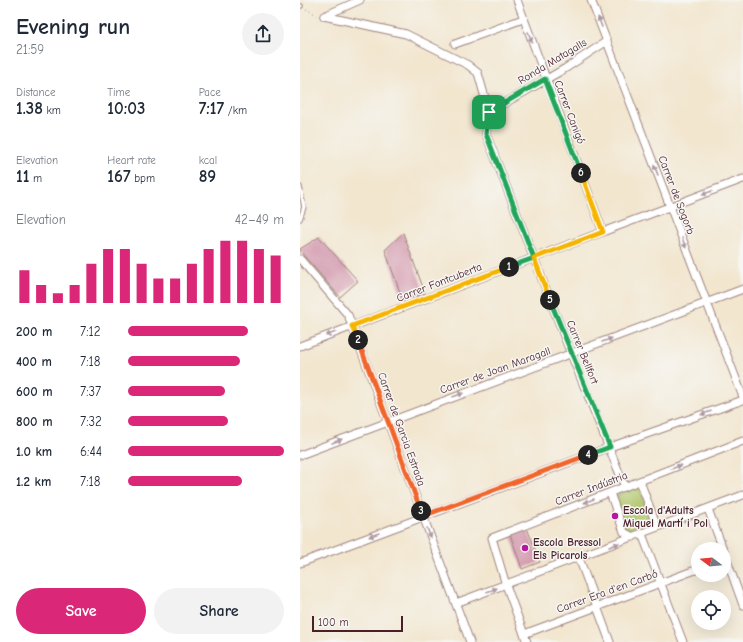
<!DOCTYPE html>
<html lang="en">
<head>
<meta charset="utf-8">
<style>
  :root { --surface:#fff; --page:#f2f2f3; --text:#1f2937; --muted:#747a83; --accent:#db2777 }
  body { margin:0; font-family:"Comic Neue",sans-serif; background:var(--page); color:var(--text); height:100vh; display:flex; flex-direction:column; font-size:15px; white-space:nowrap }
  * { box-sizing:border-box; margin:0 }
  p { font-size:13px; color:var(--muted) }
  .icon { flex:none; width:22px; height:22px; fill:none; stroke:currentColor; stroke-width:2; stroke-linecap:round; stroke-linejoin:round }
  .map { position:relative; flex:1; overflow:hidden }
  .panel { display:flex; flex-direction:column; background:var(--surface); width:300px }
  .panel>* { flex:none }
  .needle { width:26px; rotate:286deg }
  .fabs { position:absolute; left:391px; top:542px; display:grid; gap:8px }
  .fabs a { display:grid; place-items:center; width:40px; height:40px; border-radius:50%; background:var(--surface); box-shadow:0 4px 16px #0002; font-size:20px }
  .scale { position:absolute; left:12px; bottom:10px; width:91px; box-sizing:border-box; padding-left:4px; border:2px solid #4a1f2b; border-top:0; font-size:11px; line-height:14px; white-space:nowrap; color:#4a1f2b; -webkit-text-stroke:3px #f6f6f2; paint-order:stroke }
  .pin { position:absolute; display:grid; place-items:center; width:34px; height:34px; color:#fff; margin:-17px; border-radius:8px; box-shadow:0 2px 6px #0006 }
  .km { position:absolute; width:20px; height:20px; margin:-10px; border-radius:50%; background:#222; color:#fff; font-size:11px; line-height:20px; text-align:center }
  .round { display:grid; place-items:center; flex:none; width:42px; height:42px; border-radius:21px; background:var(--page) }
  .summary { display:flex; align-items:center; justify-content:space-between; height:68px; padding:0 16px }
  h1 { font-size:22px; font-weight:800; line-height:30px }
  .stats { display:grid; grid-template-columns:repeat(3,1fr); gap:6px; height:68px; padding:4px 16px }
  .stats div { display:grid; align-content:center }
  .stats b { font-size:17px; font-weight:800 }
  .stats small { font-size:11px; font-weight:400 }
  .stats p { font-size:11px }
  .chart { height:112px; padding:8px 16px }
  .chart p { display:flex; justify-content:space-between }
  .chart svg { width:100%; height:72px; margin-top:4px; stroke:var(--accent); stroke-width:6 }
  .cta { display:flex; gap:8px; margin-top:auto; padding:8px 16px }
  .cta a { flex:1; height:46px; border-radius:24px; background:var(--accent); color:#fff; font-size:16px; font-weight:800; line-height:46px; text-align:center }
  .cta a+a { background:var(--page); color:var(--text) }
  ul { padding:0 16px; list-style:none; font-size:13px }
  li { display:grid; grid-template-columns:64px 48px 1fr; align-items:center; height:30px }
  li i { height:10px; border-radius:5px; background:var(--accent) }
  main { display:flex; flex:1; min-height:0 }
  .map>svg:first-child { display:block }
  .green { fill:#b0c66a; stroke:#7d724a }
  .building { fill:#d295aa }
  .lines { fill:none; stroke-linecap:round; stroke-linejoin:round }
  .service-casing { stroke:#9e827d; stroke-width:5.5 }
  .minor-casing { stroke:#9e827d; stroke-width:9 }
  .path { stroke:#9e827d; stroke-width:1; stroke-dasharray:1 3; stroke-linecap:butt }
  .service { stroke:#fff; stroke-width:3.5 }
  .minor { stroke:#fff; stroke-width:7 }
  .oneway { fill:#ae9aa0 }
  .split-1-casing { stroke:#fff; stroke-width:8 }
  .split-2-casing { stroke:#fff; stroke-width:8 }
  .split-3-casing { stroke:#fff; stroke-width:8 }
  .split-4-casing { stroke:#fff; stroke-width:8 }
  .split-5-casing { stroke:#fff; stroke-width:8 }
  .split-6-casing { stroke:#fff; stroke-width:8 }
  .split-7-casing { stroke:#fff; stroke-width:8 }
  .split-1 { stroke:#22a559; stroke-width:5 }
  .split-2 { stroke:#f5b400; stroke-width:5 }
  .split-3 { stroke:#f0652b; stroke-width:5 }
  .split-4 { stroke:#f0652b; stroke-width:5 }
  .split-5 { stroke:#22a559; stroke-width:5 }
  .split-6 { stroke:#f5b400; stroke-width:5 }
  .split-7 { stroke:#22a559; stroke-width:5 }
  .poi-dot { fill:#b5179e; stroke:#f6f6f2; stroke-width:1.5 }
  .labels { text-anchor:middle; stroke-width:3; stroke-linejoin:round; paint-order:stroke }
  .street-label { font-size:11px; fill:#4a1f2b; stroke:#f6f6f2 }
  .poi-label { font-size:11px; font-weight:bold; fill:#4a1f2b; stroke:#f6f6f2; text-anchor:start }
</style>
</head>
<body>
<main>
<section class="panel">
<div class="summary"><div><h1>Evening run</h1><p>21:59</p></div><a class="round"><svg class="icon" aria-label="share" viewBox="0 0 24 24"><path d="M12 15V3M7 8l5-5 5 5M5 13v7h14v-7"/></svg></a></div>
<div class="stats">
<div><p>Distance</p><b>1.38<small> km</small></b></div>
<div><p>Time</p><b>10:03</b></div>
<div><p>Pace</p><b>7:17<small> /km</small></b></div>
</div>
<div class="stats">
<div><p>Elevation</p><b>11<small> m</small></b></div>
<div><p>Heart rate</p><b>167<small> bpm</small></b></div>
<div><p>kcal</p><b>89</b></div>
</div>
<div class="chart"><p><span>Elevation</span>42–49 m</p>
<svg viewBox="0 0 160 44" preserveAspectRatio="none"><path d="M5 44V24M15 44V33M25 44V38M35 44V33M45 44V20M55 44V11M65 44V11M75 44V20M85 44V29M95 44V29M105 44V20M115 44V11M125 44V6M135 44V6M145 44V11M155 44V15"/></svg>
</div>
<ul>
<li><b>200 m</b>7:12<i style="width:77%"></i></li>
<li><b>400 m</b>7:18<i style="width:72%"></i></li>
<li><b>600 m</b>7:37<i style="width:62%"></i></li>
<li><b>800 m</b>7:32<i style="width:64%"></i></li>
<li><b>1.0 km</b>6:44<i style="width:100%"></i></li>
<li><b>1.2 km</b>7:18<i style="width:73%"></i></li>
</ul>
<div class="cta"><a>Save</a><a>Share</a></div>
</section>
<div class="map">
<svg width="443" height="642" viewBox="0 0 443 642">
  <rect width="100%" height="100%" fill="#f6f6f2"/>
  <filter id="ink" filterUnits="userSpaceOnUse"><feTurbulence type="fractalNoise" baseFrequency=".025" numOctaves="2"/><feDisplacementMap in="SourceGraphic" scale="8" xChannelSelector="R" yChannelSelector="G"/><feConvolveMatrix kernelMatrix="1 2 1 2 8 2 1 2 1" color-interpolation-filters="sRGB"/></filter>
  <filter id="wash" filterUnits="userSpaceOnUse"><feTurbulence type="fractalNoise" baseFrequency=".012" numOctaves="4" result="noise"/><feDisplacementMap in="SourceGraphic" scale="16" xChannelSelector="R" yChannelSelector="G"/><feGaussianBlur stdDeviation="0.9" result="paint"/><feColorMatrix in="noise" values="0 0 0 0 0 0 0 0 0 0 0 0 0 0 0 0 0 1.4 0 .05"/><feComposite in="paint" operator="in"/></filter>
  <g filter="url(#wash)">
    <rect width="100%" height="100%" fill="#f2e6cf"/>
    <path class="green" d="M333 488H340L352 522C344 530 337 532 326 531L314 498 326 489Z"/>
    <g id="blocks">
      <g class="building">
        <path d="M103 233 125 293 103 301 85 250Z"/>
        <path d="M19 237 58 281 40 297 0 251V249Z"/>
        <path d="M227 528 240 562 222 569 210 534Z"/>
      </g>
    </g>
  </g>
  <g filter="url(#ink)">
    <use href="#blocks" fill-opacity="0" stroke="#9e827d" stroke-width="1"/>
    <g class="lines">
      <g class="service-casing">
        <g id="service">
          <path d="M0 6H1"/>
          <path d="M0 187 4 207 0 219"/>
        </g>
      </g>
      <g class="minor-casing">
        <g id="minor">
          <path d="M217 0 303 232"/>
          <path d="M291 0 443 397"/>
          <path d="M24 16 106 34 168 65 178 73 189 112 186 134 271 354 325 487"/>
          <path d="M24 16 60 0"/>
          <path d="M155 44 223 19"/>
          <path d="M189 112 266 68 307 41"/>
          <path d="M0 259 48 315 170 642"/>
          <path d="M0 346 443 179"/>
          <path d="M0 455 443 289"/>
          <path d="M340 481 357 527"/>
          <path d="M310 493 324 532 333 537"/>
          <path d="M408 509 423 549"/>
          <path d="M342 534 383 642"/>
          <path d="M424 552 443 605"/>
          <path d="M279 558 310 642"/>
          <path d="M0 563 310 447 443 400"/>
          <path d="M156 603 443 495"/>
          <path d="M224 634 398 569"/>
          <path d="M227 642 206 585 192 538 443 441"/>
        </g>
      </g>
      <path class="path" d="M6 9 17 15"/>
      <use href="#service" class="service"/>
      <use href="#minor" class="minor"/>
    </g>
    <defs><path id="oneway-solid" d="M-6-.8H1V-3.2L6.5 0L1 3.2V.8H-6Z"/></defs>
    <g class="oneway">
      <use href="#oneway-solid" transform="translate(300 22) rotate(-111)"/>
      <use href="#oneway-solid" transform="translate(230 37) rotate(70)"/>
      <use href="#oneway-solid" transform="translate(356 170) rotate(-111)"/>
      <use href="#oneway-solid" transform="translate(407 193) rotate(159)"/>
      <use href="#oneway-solid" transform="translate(384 243) rotate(69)"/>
      <use href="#oneway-solid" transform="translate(31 334) rotate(159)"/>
      <use href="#oneway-solid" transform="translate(307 340) rotate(-21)"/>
      <use href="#oneway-solid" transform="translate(158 395) rotate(-20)"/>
      <use href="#oneway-solid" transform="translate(406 413) rotate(160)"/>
      <use href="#oneway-solid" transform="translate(37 441) rotate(-21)"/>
      <use href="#oneway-solid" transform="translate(376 467) rotate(-21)"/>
      <use href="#oneway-solid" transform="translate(289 501) rotate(159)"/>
      <use href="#oneway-solid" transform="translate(129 533) rotate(69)"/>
      <use href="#oneway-solid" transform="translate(74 535) rotate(159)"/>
      <use href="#oneway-solid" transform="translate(314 545) rotate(-21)"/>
      <use href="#oneway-solid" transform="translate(192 590) rotate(-20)"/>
    </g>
  </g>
  <g class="lines" filter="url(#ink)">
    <g class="split-1-casing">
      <path id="split-1" d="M189 112 186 134 234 258 209 267"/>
    </g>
    <g class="split-2-casing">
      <path id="split-2" d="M58 340 52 326 209 267"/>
    </g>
    <g class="split-3-casing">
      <path id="split-3" d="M58 340 121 511"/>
    </g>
    <g class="split-4-casing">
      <path id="split-4" d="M121 511 123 516 288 455"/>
    </g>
    <g class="split-5-casing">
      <path id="split-5" d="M250 300 310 447 288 455"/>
    </g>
    <g class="split-6-casing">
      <path id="split-6" d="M250 300 234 258 303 232 281 173"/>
    </g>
    <g class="split-7-casing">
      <path id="split-7" d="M189 112 245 79 281 173"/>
    </g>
    <use href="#split-1" class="split-1"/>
    <use href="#split-2" class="split-2"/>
    <use href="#split-3" class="split-3"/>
    <use href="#split-4" class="split-4"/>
    <use href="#split-5" class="split-5"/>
    <use href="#split-6" class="split-6"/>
    <use href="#split-7" class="split-7"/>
  </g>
  <g class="poi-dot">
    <circle cx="315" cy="516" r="4"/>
    <circle cx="225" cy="548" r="4"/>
  </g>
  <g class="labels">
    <g class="street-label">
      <text transform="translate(252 61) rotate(-31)" y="4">Ronda Matagalls</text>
      <text transform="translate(270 112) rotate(69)" y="4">Carrer Canigó</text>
      <text transform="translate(377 195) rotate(69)" y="4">Carrer de Sogorb</text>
      <text transform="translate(139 282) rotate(-21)" y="4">Carrer Fontcuberta</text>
      <text transform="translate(283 352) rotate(68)" y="4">Carrer Bellfort</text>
      <text transform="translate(195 370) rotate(-20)" y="4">Carrer de Joan Maragall</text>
      <text transform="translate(102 429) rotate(70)" y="4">Carrer de Garcia Estrada</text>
      <text transform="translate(291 488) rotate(-21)" y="4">Carrer Indústria</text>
      <text transform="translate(307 591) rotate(-20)" y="4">Carrer Era d'en Carbó</text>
    </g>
    <g class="poi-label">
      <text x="323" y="514">Escola d'Adults<tspan x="323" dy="13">Miquel Martí i Pol</tspan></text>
      <text x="233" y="546">Escola Bressol<tspan x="233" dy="13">Els Picarols</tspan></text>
    </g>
  </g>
</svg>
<div class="fabs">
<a><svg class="needle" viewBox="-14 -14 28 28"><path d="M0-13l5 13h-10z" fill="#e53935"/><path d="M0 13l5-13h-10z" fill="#747a83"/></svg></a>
<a><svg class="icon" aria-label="locate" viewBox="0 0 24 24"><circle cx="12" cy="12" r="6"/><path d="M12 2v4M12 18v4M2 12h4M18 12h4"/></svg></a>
</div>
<div class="scale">100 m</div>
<div class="pin" style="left:189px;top:112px;background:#1e9e55"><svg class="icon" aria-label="arrive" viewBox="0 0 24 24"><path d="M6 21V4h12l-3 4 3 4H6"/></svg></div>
<b class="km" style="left:209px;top:267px">1</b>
<b class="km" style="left:58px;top:340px">2</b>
<b class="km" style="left:121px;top:511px">3</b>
<b class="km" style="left:288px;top:455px">4</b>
<b class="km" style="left:250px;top:300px">5</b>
<b class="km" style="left:281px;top:173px">6</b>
</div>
</main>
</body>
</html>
